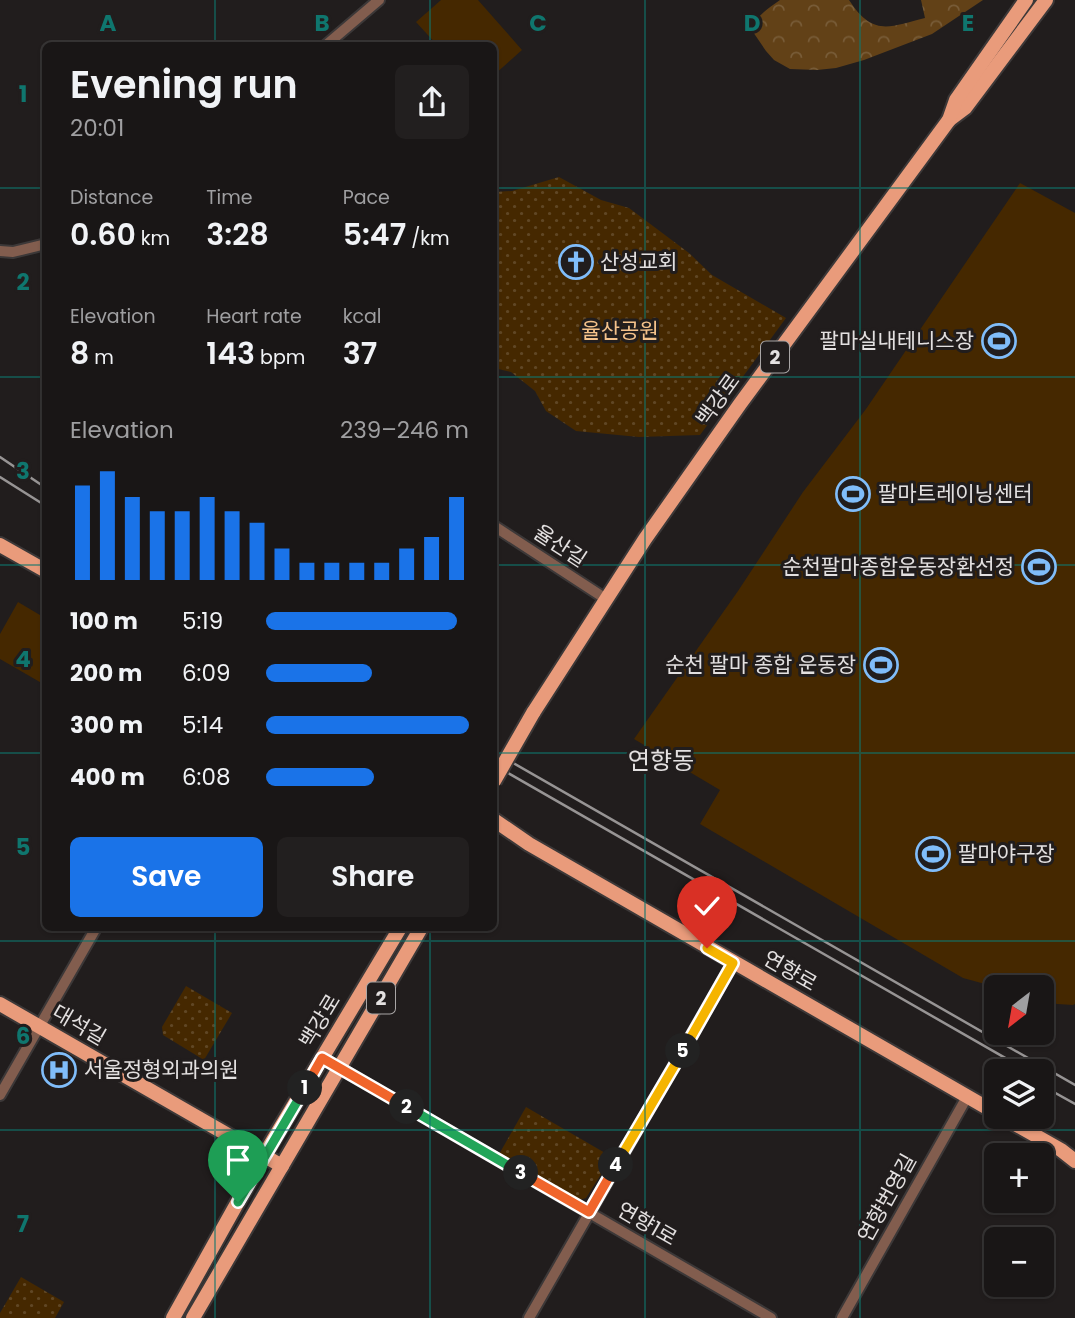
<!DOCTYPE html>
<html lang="en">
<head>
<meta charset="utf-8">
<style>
  :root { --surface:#191616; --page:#221f1f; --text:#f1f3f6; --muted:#9f9fa1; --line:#373535; --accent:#1a73e8 }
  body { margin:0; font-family:Poppins,"Noto Sans KR",sans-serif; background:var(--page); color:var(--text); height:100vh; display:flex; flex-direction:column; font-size:26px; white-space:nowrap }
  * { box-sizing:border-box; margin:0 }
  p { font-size:23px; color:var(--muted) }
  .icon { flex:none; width:38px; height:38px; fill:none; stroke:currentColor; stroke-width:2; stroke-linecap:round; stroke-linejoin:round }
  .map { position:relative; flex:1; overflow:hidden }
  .side { position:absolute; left:42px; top:42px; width:455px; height:889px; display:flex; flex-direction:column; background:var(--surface); border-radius:10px; box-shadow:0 2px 5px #0004,0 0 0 2px var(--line) }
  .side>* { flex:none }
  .needle { width:46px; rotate:211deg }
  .fabs { position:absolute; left:984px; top:975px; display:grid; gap:14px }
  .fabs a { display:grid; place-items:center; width:70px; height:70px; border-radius:10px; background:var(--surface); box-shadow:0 2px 5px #0004,0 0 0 2px var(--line); font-size:35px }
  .pin { position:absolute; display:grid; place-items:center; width:60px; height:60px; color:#fff; margin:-72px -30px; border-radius:50% 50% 50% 0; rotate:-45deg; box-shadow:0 0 7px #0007 }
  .pin .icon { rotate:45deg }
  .km { position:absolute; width:35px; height:35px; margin:-18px; border-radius:50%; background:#222; color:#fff; font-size:19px; line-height:35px; text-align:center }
  .round { display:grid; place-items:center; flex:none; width:74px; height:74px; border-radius:10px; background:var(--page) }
  .overview { display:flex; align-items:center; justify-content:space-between; height:119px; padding:0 28px }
  h1 { font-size:38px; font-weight:600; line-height:52px }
  .metrics { display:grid; grid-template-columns:repeat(3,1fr); gap:10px; height:119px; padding:7px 28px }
  .metrics div { display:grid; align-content:center }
  .metrics b { font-size:30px; font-weight:600 }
  .metrics small { font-size:19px; font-weight:400 }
  .metrics p { font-size:19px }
  .chart { height:196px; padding:14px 28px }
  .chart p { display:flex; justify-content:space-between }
  .chart svg { width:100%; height:126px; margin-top:7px; stroke:var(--accent); stroke-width:6 }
  .action { display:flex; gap:14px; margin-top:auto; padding:14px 28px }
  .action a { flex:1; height:80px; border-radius:10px; background:var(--accent); color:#fff; font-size:28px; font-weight:600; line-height:80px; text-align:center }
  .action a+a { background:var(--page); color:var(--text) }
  ul { padding:0 28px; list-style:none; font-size:23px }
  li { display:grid; grid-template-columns:112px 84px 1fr; align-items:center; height:52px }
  li i { height:18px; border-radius:9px; background:var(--accent) }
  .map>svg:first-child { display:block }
  .grass { fill:url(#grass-dots) }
  .forest { fill:url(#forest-crowns) }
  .garden { fill:#452800 }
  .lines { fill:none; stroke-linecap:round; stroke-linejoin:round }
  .minor-casing { stroke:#3c3838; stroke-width:14 }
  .major-casing { stroke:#3c3838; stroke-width:18 }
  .minor { stroke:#825d4e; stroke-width:10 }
  .major { stroke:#e99b7b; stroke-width:14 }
  .rail { stroke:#979494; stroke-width:2.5 }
  .major-bridge-casing { stroke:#3c3838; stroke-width:18; stroke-linecap:butt }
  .major-bridge { stroke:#e99b7b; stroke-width:14 }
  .split-1-casing { stroke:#fff; stroke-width:14 }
  .split-2-casing { stroke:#fff; stroke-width:14 }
  .split-3-casing { stroke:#fff; stroke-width:14 }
  .split-4-casing { stroke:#fff; stroke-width:14 }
  .split-5-casing { stroke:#fff; stroke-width:14 }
  .split-6-casing { stroke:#fff; stroke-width:14 }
  .split-1 { stroke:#22a559; stroke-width:9 }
  .split-2 { stroke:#f0652b; stroke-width:9 }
  .split-3 { stroke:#22a559; stroke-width:9 }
  .split-4 { stroke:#f0652b; stroke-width:9 }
  .split-5 { stroke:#f5b400; stroke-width:9 }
  .split-6 { stroke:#f5b400; stroke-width:9 }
  .grid { fill:none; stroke:#0f766e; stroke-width:2; stroke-opacity:0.55 }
  .labels { text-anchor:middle; stroke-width:6; stroke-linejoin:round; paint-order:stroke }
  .shield { fill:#211d1d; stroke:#a9a6a6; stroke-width:2 }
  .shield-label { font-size:19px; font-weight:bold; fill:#e3e0e0 }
  .poi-label { font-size:21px; fill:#e3e0e0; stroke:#211d1d; text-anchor:start }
  .park-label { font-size:21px; fill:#f4c28b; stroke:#211d1d }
  .street-label { font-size:21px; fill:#e3e0e0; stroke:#211d1d }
  .quarter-label { font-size:24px; fill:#e3e0e0; stroke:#211d1d }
  .grid-label { font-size:23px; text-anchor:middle; font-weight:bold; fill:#0f766e; stroke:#211d1d; stroke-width:6; stroke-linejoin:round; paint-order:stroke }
</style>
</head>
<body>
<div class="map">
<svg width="1075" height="1318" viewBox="0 0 1075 1318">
  <defs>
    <pattern id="grass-dots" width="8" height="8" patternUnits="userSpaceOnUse" patternTransform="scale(1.75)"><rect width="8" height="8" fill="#452800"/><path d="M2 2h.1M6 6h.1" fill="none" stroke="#604725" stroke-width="1.8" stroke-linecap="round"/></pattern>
    <pattern id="forest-crowns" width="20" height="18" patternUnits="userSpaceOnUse" patternTransform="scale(1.75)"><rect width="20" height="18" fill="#624117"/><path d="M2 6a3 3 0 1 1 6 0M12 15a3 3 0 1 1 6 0" fill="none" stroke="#785c38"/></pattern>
  </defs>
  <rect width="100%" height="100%" fill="#211d1d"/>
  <g class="grass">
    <path d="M559 177 601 200 629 208 689 253 712 275 786 318 700 435 639 437 576 431 546 411 535 391 511 372 494 368V192L512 191Z"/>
    <path d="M186 986 232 1013 204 1060 163 1035 162 1027Z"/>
    <path d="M526 1107 612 1157 586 1198 579 1200 572 1198 498 1156Z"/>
    <path d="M21 1277 64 1302 55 1318H0V1313Z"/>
  </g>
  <path class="forest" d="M780 0H849C873 37 889 27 925 18L921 0H983L932 34 864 60 836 68 817 70 790 69 774 60 766 51 751 29C756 16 769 8 780 0Z"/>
  <g class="garden">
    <path d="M441 0H478L522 50 494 75V46L437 45 416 22Z"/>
    <path d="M1020 183 1075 213V1004L1073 1005 1057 1004 1041 1000V987H996L963 978 700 824 720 790 634 739 738 591 803 492 866 409Z"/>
    <path d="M18 602 45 618V685L0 659V634Z"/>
  </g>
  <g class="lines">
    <g class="minor-casing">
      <g id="minor">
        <path d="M325 46 379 0"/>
        <path d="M0 251 13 252 46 244"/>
        <path d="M494 526 606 599"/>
        <path d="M322 1058 771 1318"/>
        <path d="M0 1095 96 928"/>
        <path d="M529 1318 733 963"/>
        <path d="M842 1318 967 1097"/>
      </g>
    </g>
    <g class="major-casing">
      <g id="major">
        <path d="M949 120 965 108 1046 0"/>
        <path d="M0 545 46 571"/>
        <path d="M533 713 645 539 740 404 949 120 956 100 1026 0"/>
        <path d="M494 820 529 844 996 1113"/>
        <path d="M0 1004 282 1166"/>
        <path d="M1001 1116 1061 1150 1075 1161"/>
        <path d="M173 1318 264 1155 400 928"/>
        <path d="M193 1318 421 928"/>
      </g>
    </g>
    <use href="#minor" class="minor"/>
    <use href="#major" class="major"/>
    <g class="rail">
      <path d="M0 457 46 488"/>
      <path d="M0 477 46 506"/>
      <path d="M494 752 1075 1085"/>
      <path d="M494 765 1028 1071"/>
      <path d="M1041 1085 1075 1104"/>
    </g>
    <g class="major-bridge-casing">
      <path id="major-bridge" d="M494 781 533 713"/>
    </g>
    <use href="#major-bridge" class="major-bridge"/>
  </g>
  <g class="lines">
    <g class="split-1-casing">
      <path id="split-1" d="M238 1202 305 1088"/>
    </g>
    <g class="split-2-casing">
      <path id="split-2" d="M305 1088 322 1058 407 1107"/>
    </g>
    <g class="split-3-casing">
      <path id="split-3" d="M407 1107 521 1173"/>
    </g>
    <g class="split-4-casing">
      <path id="split-4" d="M521 1173 589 1212 616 1165"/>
    </g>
    <g class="split-5-casing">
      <path id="split-5" d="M616 1165 683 1051"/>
    </g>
    <g class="split-6-casing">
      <path id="split-6" d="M683 1051 733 963 707 948"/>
    </g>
    <use href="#split-1" class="split-1"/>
    <use href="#split-2" class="split-2"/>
    <use href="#split-3" class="split-3"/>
    <use href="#split-4" class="split-4"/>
    <use href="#split-5" class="split-5"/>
    <use href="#split-6" class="split-6"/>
  </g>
  <path class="grid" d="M215 0V46M430 0V46M645 0V1318M860 0V1318M0 188H46M494 188H1075M0 377H46M494 377H1075M0 565H46M494 565H1075M0 753H46M494 753H1075M215 928V1318M430 928V1318M0 941H1075M0 1130H1075"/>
  <defs>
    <g id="church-ring" transform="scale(1.75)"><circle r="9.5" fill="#211d1d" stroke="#80bdfa" stroke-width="1.5"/><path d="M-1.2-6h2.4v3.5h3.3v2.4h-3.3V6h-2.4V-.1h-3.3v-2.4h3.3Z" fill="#80bdfa"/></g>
    <g id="stadium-ring" transform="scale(1.75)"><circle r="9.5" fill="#211d1d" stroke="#80bdfa" stroke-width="1.5"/><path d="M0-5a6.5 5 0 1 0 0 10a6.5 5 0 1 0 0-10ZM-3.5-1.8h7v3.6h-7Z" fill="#80bdfa"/></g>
    <g id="hospital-ring" transform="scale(1.75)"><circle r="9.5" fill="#211d1d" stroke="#80bdfa" stroke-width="1.5"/><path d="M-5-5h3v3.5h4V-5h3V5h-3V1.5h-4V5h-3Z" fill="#80bdfa"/></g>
  </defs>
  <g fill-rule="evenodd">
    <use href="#church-ring" x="576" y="262"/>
    <use href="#stadium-ring" x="999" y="341"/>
    <use href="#stadium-ring" x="853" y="494"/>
    <use href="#stadium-ring" x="1039" y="567"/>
    <use href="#stadium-ring" x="881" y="665"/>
    <use href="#stadium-ring" x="933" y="854"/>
    <use href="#hospital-ring" x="59" y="1070"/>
  </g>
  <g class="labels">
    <g class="shield">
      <rect x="761" y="341.5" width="28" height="31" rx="5"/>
      <rect x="367" y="982.5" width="28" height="31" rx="5"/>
    </g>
    <g class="shield-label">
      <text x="775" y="364">2</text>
      <text x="381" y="1005">2</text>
    </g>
    <g class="poi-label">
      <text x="600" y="269">산성교회</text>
      <text x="974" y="348" text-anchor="end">팔마실내테니스장</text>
      <text x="878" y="501">팔마트레이닝센터</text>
      <text x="1014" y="574" text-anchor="end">순천팔마종합운동장환선정</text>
      <text x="856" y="672" text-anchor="end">순천 팔마 종합 운동장</text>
      <text x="958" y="861">팔마야구장</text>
      <text x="84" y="1077">서울정형외과의원</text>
    </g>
    <g class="park-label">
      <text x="620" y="338">율산공원</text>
    </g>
    <g class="street-label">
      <text transform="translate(718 400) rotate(-54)" y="7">백강로</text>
      <text transform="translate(560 546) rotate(33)" y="7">율산길</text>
      <text transform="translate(790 971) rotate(30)" y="7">연향로</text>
      <text transform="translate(320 1021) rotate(-59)" y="7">백강로</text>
      <text transform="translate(79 1025) rotate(30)" y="7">대석길</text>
      <text transform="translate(887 1198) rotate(-61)" y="7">연향번영길</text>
      <text transform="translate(647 1224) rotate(30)" y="7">연향1로</text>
    </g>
    <g class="quarter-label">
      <text x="661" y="769">연향동</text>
    </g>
  </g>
  <g class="grid-label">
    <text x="108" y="31">A</text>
    <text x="322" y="31">B</text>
    <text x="538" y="31">C</text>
    <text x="752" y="31">D</text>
    <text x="968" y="31">E</text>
    <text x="23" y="102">1</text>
    <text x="23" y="290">2</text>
    <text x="23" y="479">3</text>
    <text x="23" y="667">4</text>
    <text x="23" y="855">5</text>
    <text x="23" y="1044">6</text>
    <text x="23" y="1232">7</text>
  </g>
</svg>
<div class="fabs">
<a><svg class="needle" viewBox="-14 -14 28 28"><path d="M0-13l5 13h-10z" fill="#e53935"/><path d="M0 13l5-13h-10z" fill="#9f9fa1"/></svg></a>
<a><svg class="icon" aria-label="layers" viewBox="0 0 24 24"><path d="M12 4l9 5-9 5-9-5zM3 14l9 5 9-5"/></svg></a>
<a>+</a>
<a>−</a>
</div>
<div class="pin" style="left:238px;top:1202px;background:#1e9e55"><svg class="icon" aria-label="arrive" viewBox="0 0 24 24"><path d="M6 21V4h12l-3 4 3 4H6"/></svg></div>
<div class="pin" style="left:707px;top:948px;background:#d93025"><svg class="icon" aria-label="check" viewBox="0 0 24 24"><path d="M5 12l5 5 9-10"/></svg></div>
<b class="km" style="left:305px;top:1088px">1</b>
<b class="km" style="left:407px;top:1107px">2</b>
<b class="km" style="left:521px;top:1173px">3</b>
<b class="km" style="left:616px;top:1165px">4</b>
<b class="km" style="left:683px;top:1051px">5</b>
<section class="side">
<div class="overview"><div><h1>Evening run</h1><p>20:01</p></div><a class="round"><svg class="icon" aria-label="share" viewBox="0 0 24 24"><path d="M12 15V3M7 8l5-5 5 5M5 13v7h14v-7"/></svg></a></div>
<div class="metrics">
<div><p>Distance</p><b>0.60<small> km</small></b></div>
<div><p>Time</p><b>3:28</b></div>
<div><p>Pace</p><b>5:47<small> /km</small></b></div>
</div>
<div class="metrics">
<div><p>Elevation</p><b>8<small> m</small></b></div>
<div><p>Heart rate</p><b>143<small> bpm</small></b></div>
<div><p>kcal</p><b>37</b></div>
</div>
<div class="chart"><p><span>Elevation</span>239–246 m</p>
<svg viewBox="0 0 160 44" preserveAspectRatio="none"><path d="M5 44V11M15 44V6M25 44V15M35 44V20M45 44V20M55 44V15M65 44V20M75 44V24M85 44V33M95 44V38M105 44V38M115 44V38M125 44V38M135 44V33M145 44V29M155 44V15"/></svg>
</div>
<ul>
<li><b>100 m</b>5:19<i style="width:94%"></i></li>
<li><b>200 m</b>6:09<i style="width:52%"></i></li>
<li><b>300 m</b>5:14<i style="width:100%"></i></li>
<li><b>400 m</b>6:08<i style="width:53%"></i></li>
</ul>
<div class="action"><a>Save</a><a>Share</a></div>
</section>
</div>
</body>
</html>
